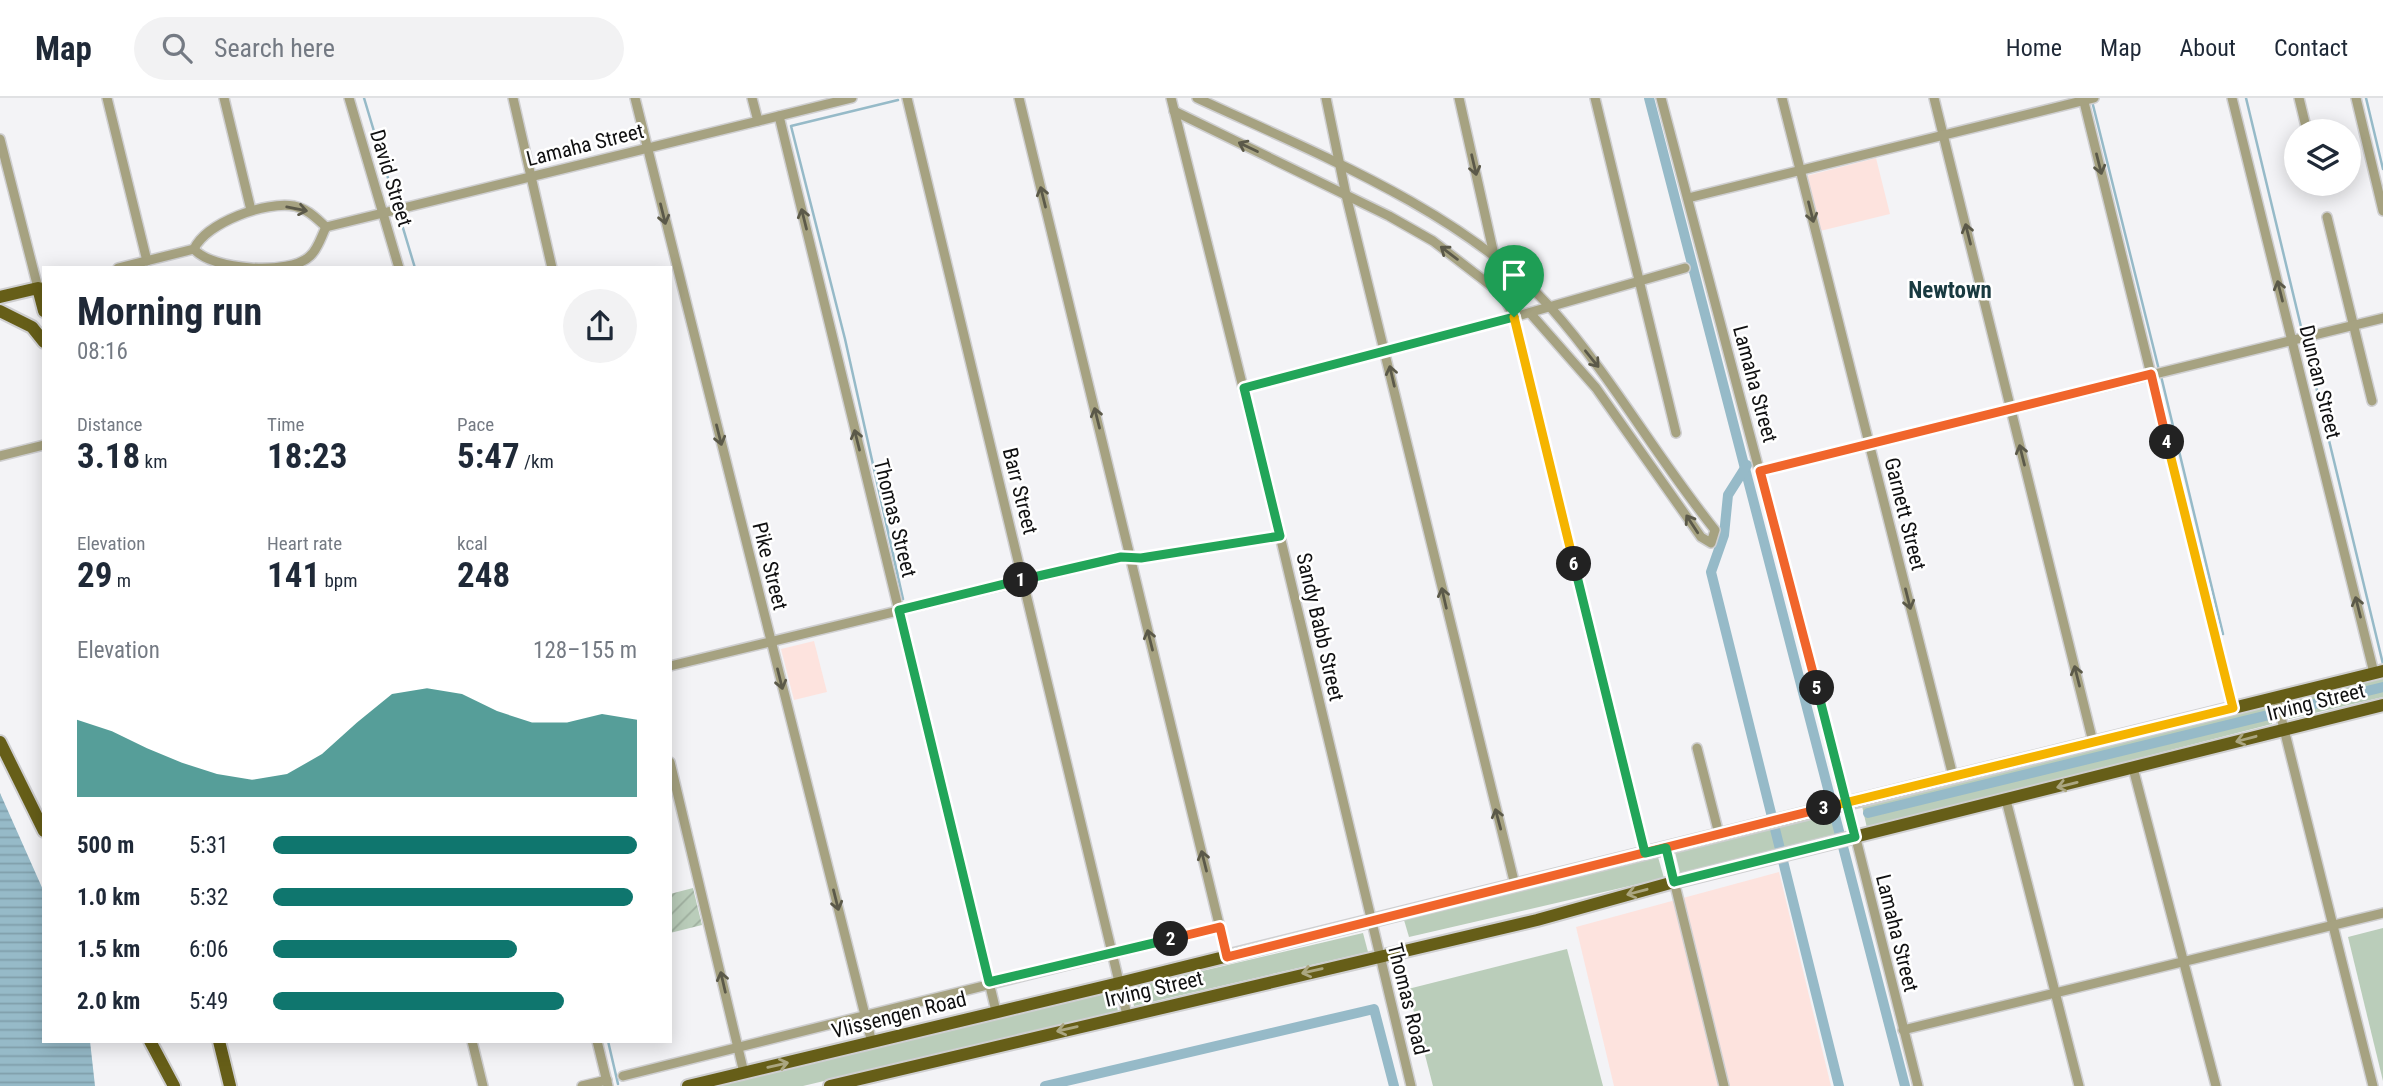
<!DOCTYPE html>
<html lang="en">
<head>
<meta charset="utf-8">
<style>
  :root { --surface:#fff; --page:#f2f2f3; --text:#1f2937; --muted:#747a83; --line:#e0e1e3; --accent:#0f766e }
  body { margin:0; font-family:"Roboto Condensed",sans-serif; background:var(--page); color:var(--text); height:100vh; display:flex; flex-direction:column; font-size:26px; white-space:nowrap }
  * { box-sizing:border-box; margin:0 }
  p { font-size:23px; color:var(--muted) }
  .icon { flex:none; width:38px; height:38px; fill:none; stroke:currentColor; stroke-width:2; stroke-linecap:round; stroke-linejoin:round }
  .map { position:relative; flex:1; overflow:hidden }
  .drawer { position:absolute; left:42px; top:168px; width:630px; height:777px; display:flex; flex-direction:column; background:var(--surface); border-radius:0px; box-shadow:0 4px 18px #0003 }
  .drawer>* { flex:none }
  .controls { position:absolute; left:2284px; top:21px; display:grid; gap:14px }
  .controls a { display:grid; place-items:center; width:77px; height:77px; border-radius:50%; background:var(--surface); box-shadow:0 4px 18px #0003; font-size:35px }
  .pin { position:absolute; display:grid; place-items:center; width:60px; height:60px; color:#fff; margin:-72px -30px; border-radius:50% 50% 50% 0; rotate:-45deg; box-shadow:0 0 7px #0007 }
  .pin .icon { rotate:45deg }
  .km { position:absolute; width:35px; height:35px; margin:-18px; border-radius:50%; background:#222; color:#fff; font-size:19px; line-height:35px; text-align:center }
  .round { display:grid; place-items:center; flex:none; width:74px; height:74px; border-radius:37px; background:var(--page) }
  .summary { display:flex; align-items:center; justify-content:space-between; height:119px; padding:0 35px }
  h1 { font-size:38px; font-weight:700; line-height:52px }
  .figures { display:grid; grid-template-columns:repeat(3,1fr); gap:10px; height:119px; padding:7px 35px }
  .figures div { display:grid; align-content:center }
  .figures b { font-size:35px; font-weight:700 }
  .figures small { font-size:19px; font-weight:400 }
  .figures p { font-size:19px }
  .chart { height:196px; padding:14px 35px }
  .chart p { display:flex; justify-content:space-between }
  .chart svg { width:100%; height:126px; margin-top:7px; fill:var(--accent); opacity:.7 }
  ul { padding:0 35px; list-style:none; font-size:23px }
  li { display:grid; grid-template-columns:112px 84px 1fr; align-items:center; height:52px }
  li i { height:18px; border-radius:9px; background:var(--accent) }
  header { display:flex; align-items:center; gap:42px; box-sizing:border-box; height:98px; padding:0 35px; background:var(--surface); border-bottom:2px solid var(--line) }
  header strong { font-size:33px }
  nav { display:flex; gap:38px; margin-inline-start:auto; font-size:24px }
  .search { width:490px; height:63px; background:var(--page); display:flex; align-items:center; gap:18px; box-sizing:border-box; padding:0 24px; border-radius:38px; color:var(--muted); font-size:26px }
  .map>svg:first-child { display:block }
  .education { fill:#fde3de }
  .green { fill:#bacdba }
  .garden { fill:url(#garden-furrows) }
  .water { fill:url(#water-rules) }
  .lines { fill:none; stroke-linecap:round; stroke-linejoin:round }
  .stream { stroke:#96bac8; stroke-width:2.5 }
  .canal { stroke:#96bac8; stroke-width:10 }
  .minor-casing { stroke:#cfcfd1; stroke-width:12 }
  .major-casing { stroke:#cfcfd1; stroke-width:16 }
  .minor { stroke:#a6a281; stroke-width:9 }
  .major { stroke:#665e18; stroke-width:12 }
  .oneway { stroke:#5b5949 }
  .oneway2 { stroke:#aba680 }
  .split-1-casing { stroke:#fff; stroke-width:14 }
  .split-2-casing { stroke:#fff; stroke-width:14 }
  .split-3-casing { stroke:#fff; stroke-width:14 }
  .split-4-casing { stroke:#fff; stroke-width:14 }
  .split-5-casing { stroke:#fff; stroke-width:14 }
  .split-6-casing { stroke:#fff; stroke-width:14 }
  .split-7-casing { stroke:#fff; stroke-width:14 }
  .split-1 { stroke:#22a559; stroke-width:9 }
  .split-2 { stroke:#22a559; stroke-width:9 }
  .split-3 { stroke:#f0652b; stroke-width:9 }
  .split-4 { stroke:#f5b400; stroke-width:9 }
  .split-5 { stroke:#f0652b; stroke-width:9 }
  .split-6 { stroke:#22a559; stroke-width:9 }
  .split-7 { stroke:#f5b400; stroke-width:9 }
  .labels { text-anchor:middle; stroke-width:5; stroke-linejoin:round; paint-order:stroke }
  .street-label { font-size:21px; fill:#101011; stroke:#fff }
  .neighbourhood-label { font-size:23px; font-weight:bold; fill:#193a40; stroke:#fff }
</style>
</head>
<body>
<header>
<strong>Map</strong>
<div class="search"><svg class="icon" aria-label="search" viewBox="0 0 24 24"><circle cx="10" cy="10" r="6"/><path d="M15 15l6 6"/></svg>Search here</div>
<nav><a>Home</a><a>Map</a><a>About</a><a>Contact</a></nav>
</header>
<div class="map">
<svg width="2383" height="988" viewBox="0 0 2383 988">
  <defs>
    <pattern id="garden-furrows" width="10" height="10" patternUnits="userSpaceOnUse" patternTransform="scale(1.75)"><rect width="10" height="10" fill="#bacdba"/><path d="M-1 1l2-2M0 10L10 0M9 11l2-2" fill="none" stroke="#9faf9f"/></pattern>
    <pattern id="water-rules" width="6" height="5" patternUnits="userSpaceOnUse" patternTransform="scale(1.75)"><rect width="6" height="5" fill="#96bac8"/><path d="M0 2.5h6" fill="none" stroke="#809fab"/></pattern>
  </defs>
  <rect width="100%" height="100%" fill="#f3f3f6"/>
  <g class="education">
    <path d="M1876 60 1890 116 1820 133 1806 78Z"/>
    <path d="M814 543 827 594 794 602 781 551Z"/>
    <path d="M1779 774 1831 988H1614L1576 829Z"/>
  </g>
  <g class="green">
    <path d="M2383 580V599L2289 621 2285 604Z"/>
    <path d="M2268 608 2272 626 1867 730 1862 708Z"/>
    <path d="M1839 714 1843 736 1680 775 1675 754Z"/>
    <path d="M1658 759 1664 780 1409 839 1404 822Z"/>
    <path d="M2383 830V983L2348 839Z"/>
    <path d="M1363 835 1368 854 1134 908 1130 890Z"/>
    <path d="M1567 851 1603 988H1433L1408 891Z"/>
    <path d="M1113 894 1118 913 803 988H717Z"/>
  </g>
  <path class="garden" d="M693 790 702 827 670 835V796Z"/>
  <path class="water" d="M0 695 44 794V943H90L95 988H0Z"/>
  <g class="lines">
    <g class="stream">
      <path d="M364 0 415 170"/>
      <path d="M2246 0 2303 237"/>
      <path d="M2366 0 2383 71"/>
      <path d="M898 2 791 28 845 241 903 501"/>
      <path d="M2092 3 2159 272"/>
      <path d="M2305 243 2383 566"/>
      <path d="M2161 278 2223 536"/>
      <path d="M608 943 618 986"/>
    </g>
    <g class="canal">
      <path d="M1649 0 1905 988"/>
      <path d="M1747 367 1728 397 1724 437 1711 474 1839 988"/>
      <path d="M1868 715 2383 589"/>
      <path d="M1045 988 1374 911 1394 988"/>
    </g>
    <g class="minor-casing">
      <g id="minor">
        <path d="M107 0 147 163"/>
        <path d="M224 0 251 112"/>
        <path d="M349 0 399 170"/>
        <path d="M513 0 552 170"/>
        <path d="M635 0 872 945"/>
        <path d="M752 0 758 23"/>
        <path d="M907 0 1127 917"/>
        <path d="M1019 0 1227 859"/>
        <path d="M1171 0 1280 438 1411 988"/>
        <path d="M1197 0C1313 54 1463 113 1551 210 1612 279 1657 360 1715 432L1711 445 1701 439 1596 290 1530 215"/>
        <path d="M1326 0 1346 97 1515 787"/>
        <path d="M1459 0 1503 197 1514 219 1645 755"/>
        <path d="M1595 0 1676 335"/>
        <path d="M1661 0 1847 705 1918 988"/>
        <path d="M1782 0 1953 678"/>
        <path d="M1934 0 2093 644"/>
        <path d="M2083 0 2233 610"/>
        <path d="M2232 0 2374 575"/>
        <path d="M2299 0 2307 33"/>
        <path d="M2356 0 2383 113"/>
        <path d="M1174 13 1389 118 1433 143 1503 197"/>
        <path d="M779 18 996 913"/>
        <path d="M0 41 38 190 44 188"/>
        <path d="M1688 100 2094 0"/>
        <path d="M2327 119 2372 303"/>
        <path d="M326 129 852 0"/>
        <path d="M194 151C211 172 290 178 310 158 318 151 321 139 326 129"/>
        <path d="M194 151C207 124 266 103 294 108 308 111 316 120 326 129"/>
        <path d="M118 170 194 151"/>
        <path d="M1244 290 1514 219 1685 170"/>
        <path d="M0 358 44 347"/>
        <path d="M1760 373 2383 220"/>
        <path d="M670 568 1121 459 1141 460 1280 438"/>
        <path d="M2276 599 2373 988"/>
        <path d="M1697 650 1719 736"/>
        <path d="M670 664 744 975"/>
        <path d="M2133 670 2216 988"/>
        <path d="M2006 702 2079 988"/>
        <path d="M1666 750 1724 988"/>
        <path d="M1903 932 2383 815"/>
        <path d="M472 943 483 988"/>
        <path d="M597 943 608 988"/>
        <path d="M623 978 1220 829"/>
        <path d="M582 988 607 982"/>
      </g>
    </g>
    <g class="major-casing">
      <g id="major">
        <path d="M0 199 38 190 44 213"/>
        <path d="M0 213 32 229 44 244"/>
        <path d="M0 644 44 733"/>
        <path d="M150 943 174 988"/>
        <path d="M219 943 230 988"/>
        <path d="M688 988 1119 885 2383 573"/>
        <path d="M830 988 1537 822 1674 784 2383 607"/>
      </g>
    </g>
    <use href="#minor" class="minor"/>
    <use href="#major" class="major"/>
  </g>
  <defs><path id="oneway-shaft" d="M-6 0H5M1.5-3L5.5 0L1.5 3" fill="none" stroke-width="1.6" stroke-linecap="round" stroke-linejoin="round" transform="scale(1.75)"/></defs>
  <g class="oneway">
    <use href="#oneway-shaft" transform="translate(1248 49) rotate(-154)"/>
    <use href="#oneway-shaft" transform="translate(2099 66) rotate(76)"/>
    <use href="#oneway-shaft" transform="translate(1474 67) rotate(77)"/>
    <use href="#oneway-shaft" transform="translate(1043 99) rotate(-104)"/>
    <use href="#oneway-shaft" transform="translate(297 111) rotate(11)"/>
    <use href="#oneway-shaft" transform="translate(1811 114) rotate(76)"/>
    <use href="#oneway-shaft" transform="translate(663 116) rotate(76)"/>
    <use href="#oneway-shaft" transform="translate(804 121) rotate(-104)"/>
    <use href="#oneway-shaft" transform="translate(1968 136) rotate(-104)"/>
    <use href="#oneway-shaft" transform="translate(1449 155) rotate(-143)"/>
    <use href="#oneway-shaft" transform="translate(2280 193) rotate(-104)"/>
    <use href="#oneway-shaft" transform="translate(1592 261) rotate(51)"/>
    <use href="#oneway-shaft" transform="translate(1392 278) rotate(-103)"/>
    <use href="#oneway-shaft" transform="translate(1097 320) rotate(-104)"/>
    <use href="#oneway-shaft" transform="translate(719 337) rotate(76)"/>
    <use href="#oneway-shaft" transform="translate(857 342) rotate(-104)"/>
    <use href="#oneway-shaft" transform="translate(2022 357) rotate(-104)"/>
    <use href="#oneway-shaft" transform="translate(1692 426) rotate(-123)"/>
    <use href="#oneway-shaft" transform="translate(1444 500) rotate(-103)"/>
    <use href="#oneway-shaft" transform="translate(1908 501) rotate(76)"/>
    <use href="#oneway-shaft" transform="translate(2358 509) rotate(-104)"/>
    <use href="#oneway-shaft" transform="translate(1150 542) rotate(-104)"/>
    <use href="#oneway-shaft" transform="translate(2077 578) rotate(-104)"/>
    <use href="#oneway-shaft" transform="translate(780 581) rotate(76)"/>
    <use href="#oneway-shaft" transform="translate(1498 721) rotate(-105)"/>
    <use href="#oneway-shaft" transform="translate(1204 763) rotate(-104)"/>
    <use href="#oneway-shaft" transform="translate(836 802) rotate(76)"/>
    <use href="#oneway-shaft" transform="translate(723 884) rotate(-103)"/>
  </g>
  <g class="oneway2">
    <use href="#oneway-shaft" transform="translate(2246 641) rotate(165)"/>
    <use href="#oneway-shaft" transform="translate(2067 687) rotate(166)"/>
    <use href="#oneway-shaft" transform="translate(1637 794) rotate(165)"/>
    <use href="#oneway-shaft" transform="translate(1312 873) rotate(167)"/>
    <use href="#oneway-shaft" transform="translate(1067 931) rotate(167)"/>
    <use href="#oneway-shaft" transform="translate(778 967) rotate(-13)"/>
  </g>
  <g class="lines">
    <g class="split-1-casing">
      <path id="split-1" d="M1021 482 1121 459 1141 460 1280 438 1244 290 1514 219"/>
    </g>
    <g class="split-2-casing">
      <path id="split-2" d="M1021 482 899 512 989 884 1171 841"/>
    </g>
    <g class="split-3-casing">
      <path id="split-3" d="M1171 841 1220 829 1227 859 1824 710"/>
    </g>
    <g class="split-4-casing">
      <path id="split-4" d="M1824 710 2233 610 2167 344"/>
    </g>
    <g class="split-5-casing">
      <path id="split-5" d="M1817 590 1760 373 2151 276 2167 344"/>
    </g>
    <g class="split-6-casing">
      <path id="split-6" d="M1574 466 1645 755 1666 750 1674 784 1855 739 1817 590"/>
    </g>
    <g class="split-7-casing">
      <path id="split-7" d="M1514 219 1574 466"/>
    </g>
    <use href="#split-1" class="split-1"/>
    <use href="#split-2" class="split-2"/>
    <use href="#split-3" class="split-3"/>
    <use href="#split-4" class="split-4"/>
    <use href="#split-5" class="split-5"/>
    <use href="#split-6" class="split-6"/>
    <use href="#split-7" class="split-7"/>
  </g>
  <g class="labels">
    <g class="street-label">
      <text transform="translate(585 47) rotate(-14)" y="7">Lamaha Street</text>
      <text transform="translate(391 80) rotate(73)" y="7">David Street</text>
      <text transform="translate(2320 284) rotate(76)" y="7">Duncan Street</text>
      <text transform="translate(1755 286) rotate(75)" y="7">Lamaha Street</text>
      <text transform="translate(1020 393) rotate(76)" y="7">Barr Street</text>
      <text transform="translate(1905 416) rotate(76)" y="7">Garnett Street</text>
      <text transform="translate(895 420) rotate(76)" y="7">Thomas Street</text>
      <text transform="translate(770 468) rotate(76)" y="7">Pike Street</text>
      <text transform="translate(1320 529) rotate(77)" y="7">Sandy Babb Street</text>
      <text transform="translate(2316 604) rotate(-14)" y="7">Irving Street</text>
      <text transform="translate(1897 835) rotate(76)" y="7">Lamaha Street</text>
      <text transform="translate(1154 891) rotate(-13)" y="7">Irving Street</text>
      <text transform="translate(1408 901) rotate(76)" y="7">Thomas Road</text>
      <text transform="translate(899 917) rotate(-14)" y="7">Vlissengen Road</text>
    </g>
    <g class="neighbourhood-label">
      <text x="1950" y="200">Newtown</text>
    </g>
  </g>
</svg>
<div class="controls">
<a><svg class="icon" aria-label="layers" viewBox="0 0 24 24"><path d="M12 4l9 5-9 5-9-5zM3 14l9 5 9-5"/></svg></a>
</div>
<div class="pin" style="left:1514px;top:219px;background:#1e9e55"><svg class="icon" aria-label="arrive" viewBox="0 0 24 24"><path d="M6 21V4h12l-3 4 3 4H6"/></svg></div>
<b class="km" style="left:1021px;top:482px">1</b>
<b class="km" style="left:1171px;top:841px">2</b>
<b class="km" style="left:1824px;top:710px">3</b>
<b class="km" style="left:2167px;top:344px">4</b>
<b class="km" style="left:1817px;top:590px">5</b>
<b class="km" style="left:1574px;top:466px">6</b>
<section class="drawer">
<div class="summary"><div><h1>Morning run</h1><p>08:16</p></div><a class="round"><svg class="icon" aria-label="share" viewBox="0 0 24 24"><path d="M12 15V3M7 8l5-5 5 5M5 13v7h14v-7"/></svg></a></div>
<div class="figures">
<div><p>Distance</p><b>3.18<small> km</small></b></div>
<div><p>Time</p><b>18:23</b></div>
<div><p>Pace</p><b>5:47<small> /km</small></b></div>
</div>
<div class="figures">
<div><p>Elevation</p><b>29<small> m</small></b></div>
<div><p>Heart rate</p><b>141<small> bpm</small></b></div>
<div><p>kcal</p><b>248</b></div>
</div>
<div class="chart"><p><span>Elevation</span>128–155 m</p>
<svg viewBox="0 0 160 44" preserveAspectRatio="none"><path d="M0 44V17L10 21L20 27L30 32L40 36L50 38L60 36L70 29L80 18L90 8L100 6L110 8L120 14L130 18L140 18L150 15L160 17V44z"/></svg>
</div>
<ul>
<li><b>500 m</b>5:31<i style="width:100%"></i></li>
<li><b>1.0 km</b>5:32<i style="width:99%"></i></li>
<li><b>1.5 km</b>6:06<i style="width:67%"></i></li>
<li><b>2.0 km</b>5:49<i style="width:80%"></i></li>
</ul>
</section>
</div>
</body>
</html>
